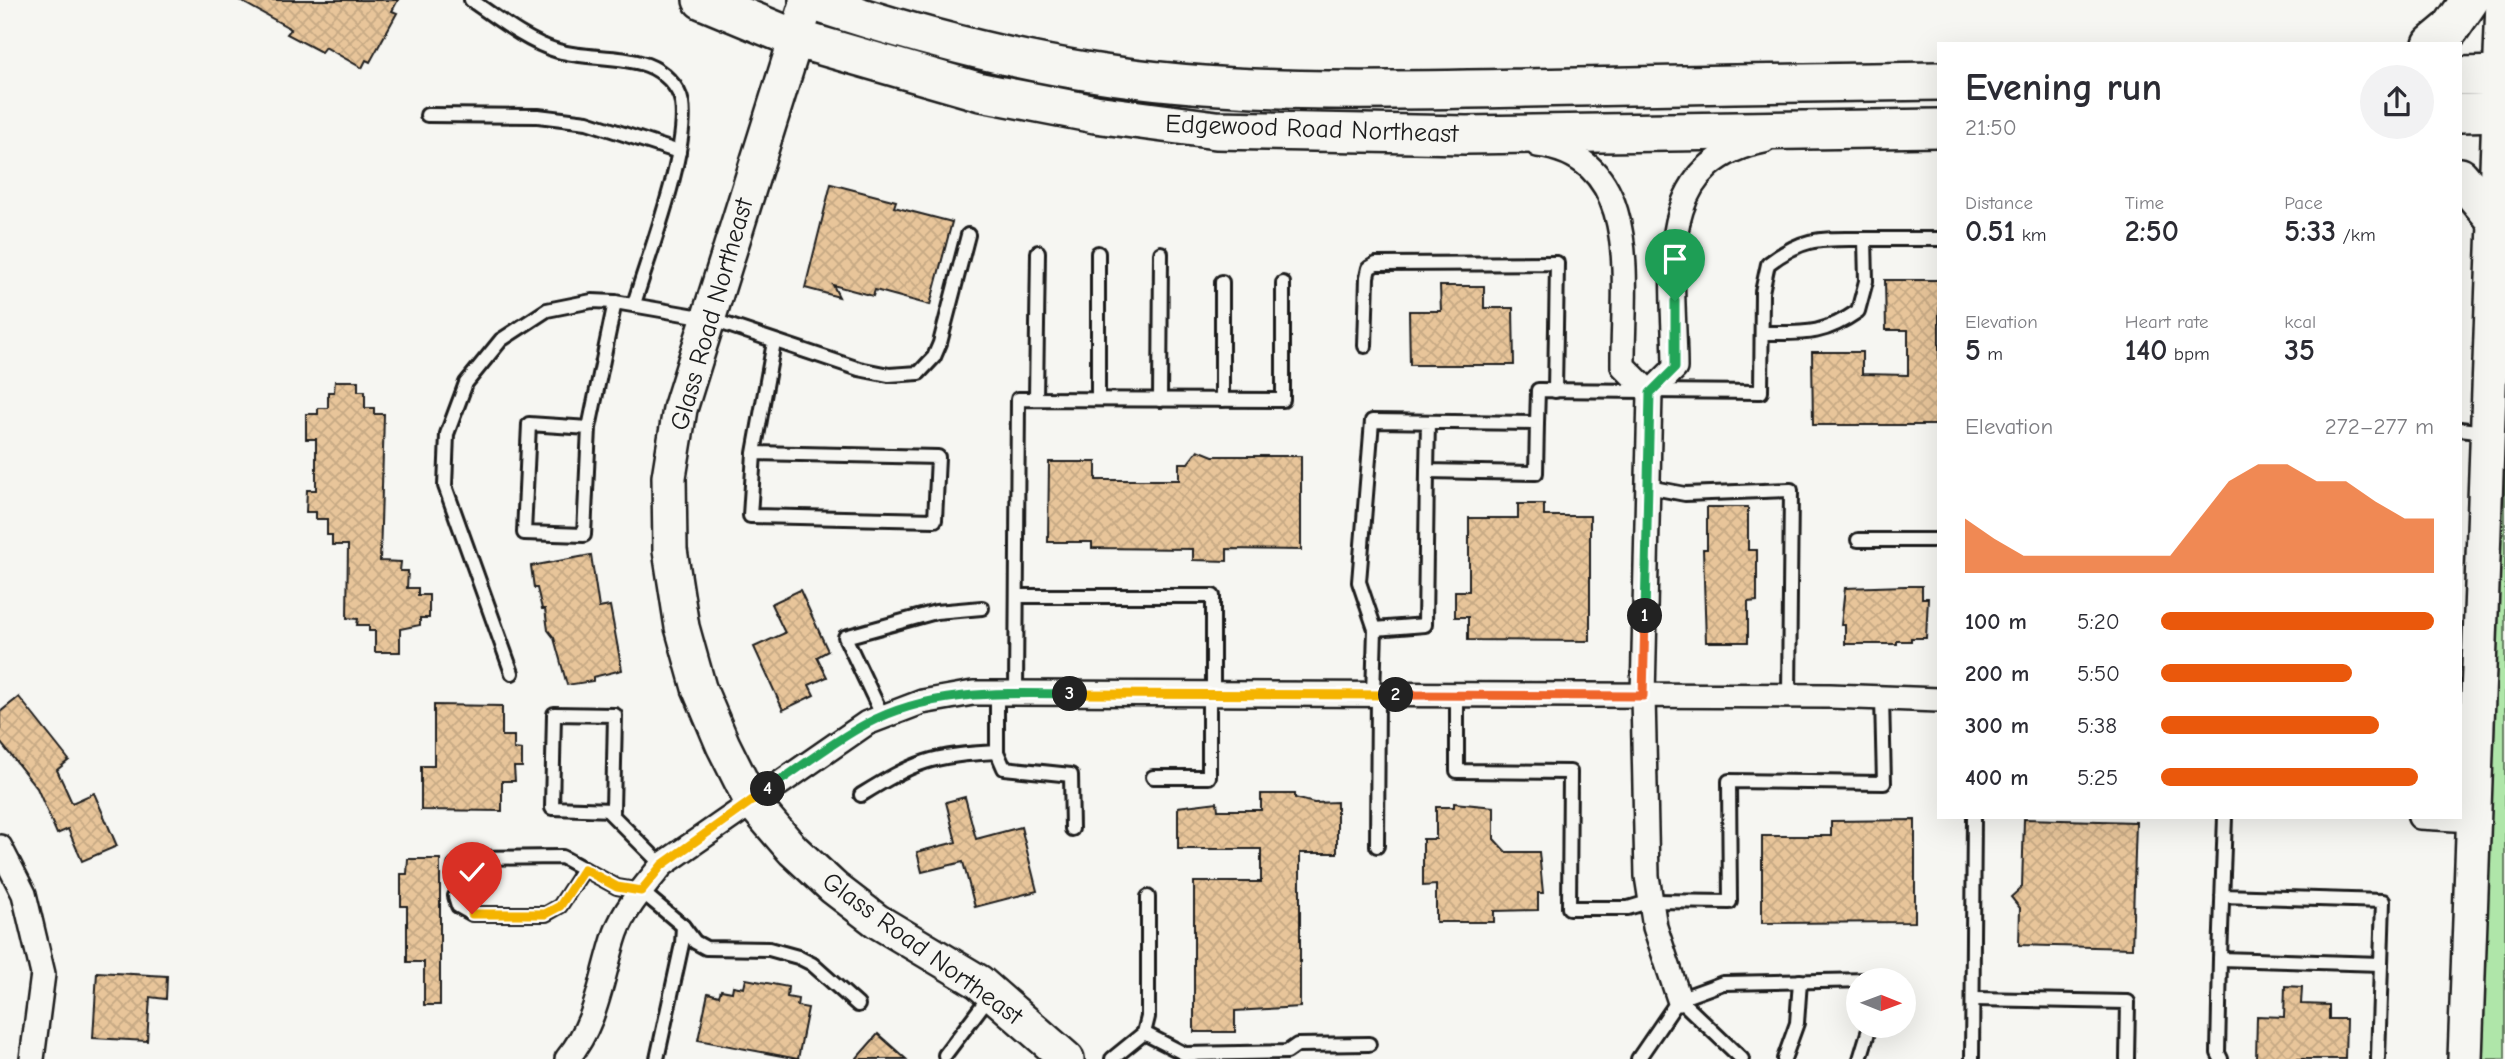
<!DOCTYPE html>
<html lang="en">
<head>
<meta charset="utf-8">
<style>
  :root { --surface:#fff; --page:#f2f2f3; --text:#2b2b33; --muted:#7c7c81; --accent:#ea580c }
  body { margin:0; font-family:"Comic Neue",sans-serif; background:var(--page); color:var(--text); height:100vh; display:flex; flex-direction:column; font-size:26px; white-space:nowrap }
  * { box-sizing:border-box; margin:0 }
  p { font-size:23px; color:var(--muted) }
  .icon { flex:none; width:38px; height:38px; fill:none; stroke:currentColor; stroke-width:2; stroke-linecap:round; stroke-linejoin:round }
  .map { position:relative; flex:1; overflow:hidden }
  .side { position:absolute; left:1937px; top:42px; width:525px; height:777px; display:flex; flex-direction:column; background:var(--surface); border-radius:0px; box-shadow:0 7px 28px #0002 }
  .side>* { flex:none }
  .needle { width:46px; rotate:91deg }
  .controls { position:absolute; left:1846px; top:968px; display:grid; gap:14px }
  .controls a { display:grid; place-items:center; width:70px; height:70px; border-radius:50%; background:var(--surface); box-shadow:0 7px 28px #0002; font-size:35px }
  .pin { position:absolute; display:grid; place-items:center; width:60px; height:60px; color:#fff; margin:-72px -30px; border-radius:50% 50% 50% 0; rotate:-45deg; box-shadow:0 0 7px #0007 }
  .pin .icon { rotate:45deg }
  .km { position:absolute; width:35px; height:35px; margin:-18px; border-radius:50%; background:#222; color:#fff; font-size:19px; line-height:35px; text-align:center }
  .round { display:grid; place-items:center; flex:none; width:74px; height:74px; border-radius:37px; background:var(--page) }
  .overview { display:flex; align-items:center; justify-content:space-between; height:119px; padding:0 28px }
  h1 { font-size:38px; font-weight:800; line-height:52px }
  .metrics { display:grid; grid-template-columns:repeat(3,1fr); gap:10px; height:119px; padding:7px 28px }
  .metrics div { display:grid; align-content:center }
  .metrics b { font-size:30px; font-weight:800 }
  .metrics small { font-size:19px; font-weight:400 }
  .metrics p { font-size:19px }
  .chart { height:196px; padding:14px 28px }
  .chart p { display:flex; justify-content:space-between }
  .chart svg { width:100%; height:126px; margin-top:7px; fill:var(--accent); opacity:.7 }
  ul { padding:0 28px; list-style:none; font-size:23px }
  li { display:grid; grid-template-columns:112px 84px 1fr; align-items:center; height:52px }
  li i { height:18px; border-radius:9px; background:var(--accent) }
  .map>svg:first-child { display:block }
  .grass { fill:#afe6a9; stroke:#668162; stroke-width:2 }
  .building { fill:url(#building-cross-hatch); stroke:#1c1c1c; stroke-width:2 }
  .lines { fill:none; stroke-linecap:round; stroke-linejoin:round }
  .lane-casing { stroke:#1c1c1c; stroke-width:18 }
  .street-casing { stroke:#1c1c1c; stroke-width:28 }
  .secondary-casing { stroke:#1c1c1c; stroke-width:38 }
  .primary-casing { stroke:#1c1c1c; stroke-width:42 }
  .lane { stroke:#f6f6f2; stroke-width:12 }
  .street { stroke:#f6f6f2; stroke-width:23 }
  .secondary { stroke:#f6f6f2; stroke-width:33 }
  .primary { stroke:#f6f6f2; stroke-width:37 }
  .split-1-casing { stroke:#fff; stroke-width:14 }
  .split-2-casing { stroke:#fff; stroke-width:14 }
  .split-3-casing { stroke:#fff; stroke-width:14 }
  .split-4-casing { stroke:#fff; stroke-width:14 }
  .split-5-casing { stroke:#fff; stroke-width:14 }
  .split-1 { stroke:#22a559; stroke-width:9 }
  .split-2 { stroke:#f0652b; stroke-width:9 }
  .split-3 { stroke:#f5b400; stroke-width:9 }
  .split-4 { stroke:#22a559; stroke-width:9 }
  .split-5 { stroke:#f5b400; stroke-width:9 }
  .labels { text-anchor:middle; stroke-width:5; stroke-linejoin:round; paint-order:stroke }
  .street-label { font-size:26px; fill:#1c1c1c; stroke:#f6f6f2 }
</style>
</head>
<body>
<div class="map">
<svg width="2505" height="1059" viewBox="0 0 2505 1059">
  <defs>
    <pattern id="building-cross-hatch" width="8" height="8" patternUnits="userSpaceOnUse" patternTransform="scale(1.75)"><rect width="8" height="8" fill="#e8c59a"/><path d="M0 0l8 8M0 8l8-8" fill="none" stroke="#c6a984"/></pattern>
  </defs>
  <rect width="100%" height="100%" fill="#f6f6f2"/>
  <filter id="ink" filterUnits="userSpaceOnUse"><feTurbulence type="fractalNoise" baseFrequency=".0143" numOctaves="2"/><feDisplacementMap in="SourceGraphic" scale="14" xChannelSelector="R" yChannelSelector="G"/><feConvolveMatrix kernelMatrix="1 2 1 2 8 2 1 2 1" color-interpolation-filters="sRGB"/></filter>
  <g filter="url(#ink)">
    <path class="grass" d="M2505 112V1059H2465Z"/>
    <g class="building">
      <path d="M239 0H398L392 11 397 13 370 62 366 60 362 68 325 47 321 52 287 34 291 29Z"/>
      <path d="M831 184 896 201 894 207 952 222 930 305 875 290 873 296 833 285 839 297 805 288Z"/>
      <path d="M1885 280H1939V425H1813L1812 352H1862V374L1908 375V330H1886Z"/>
      <path d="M1440 286H1484V308H1513L1514 365H1410L1409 311H1441Z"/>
      <path d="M335 381H358V391H365V408H374V414H384L380 561 401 562 400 571H408L407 588H418V595H429V618H420V625L400 629V652H375V631H369V625H357L358 619 347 618 348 545H332V535H327V519H316V512H306L307 490H316V439H306V414H318V408H328V392H334Z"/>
      <path d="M1198 450 1213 456H1301V550L1227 549V561L1193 560V549L1092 548V542H1048L1049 462H1096V480H1179V463H1188Z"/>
      <path d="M1518 504H1544V516H1590V641L1468 640V617H1455V591H1469V518H1518Z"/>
      <path d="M1707 507H1748V550H1757V601L1748 602V642H1706L1703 549H1707Z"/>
      <path d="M591 555 599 608 610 606 622 670 593 677V681L567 685 554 638 548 630 545 609H542L537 588H534L531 566Z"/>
      <path d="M1905 586H1922V598H1928L1926 638H1911V641H1897V644H1845V625H1841L1845 588Z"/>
      <path d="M800 590 828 651 817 657 827 677 809 685 814 695 783 710 754 647 785 633 771 604Z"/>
      <path d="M19 697 69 760 57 770 72 803 94 793 117 846 82 861 68 829 57 834 37 788 0 742V712Z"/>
      <path d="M434 705 502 706V736H514V749L522 750V767H514L515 781H502V811L421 810V766H434Z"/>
      <path d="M1261 794H1295V798L1314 803 1337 802V853H1300V1007L1235 1011V1032H1194V882H1261V849H1178V807L1217 802 1218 810H1261Z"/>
      <path d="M965 797 976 839 1021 827 1037 891 975 907 963 862 922 872 917 852 956 842 946 802Z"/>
      <path d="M1454 803 1494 807V839L1506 852H1539L1543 893H1538V910L1494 911V922H1436V885L1423 886V839H1436V807H1454Z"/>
      <path d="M2024 819 2136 822 2132 948 2019 945 2020 908 2011 897 2022 887Z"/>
      <path d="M1915 820V922L1762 923V836H1831V821Z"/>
      <path d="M408 859H440V1005H424V962H407V906H401V874H407Z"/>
      <path d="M97 972 167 976 166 999 150 997 147 1041 93 1038Z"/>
      <path d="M746 979 788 987 787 997 798 999 797 1006 808 1008 798 1059 698 1040 708 993 719 996 721 990 732 992 733 986 744 988Z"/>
      <path d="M2285 986 2302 987 2301 1004 2329 1005V1019H2346L2345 1059H2256L2257 1016 2284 1017Z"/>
      <path d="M878 1034 906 1059H856Z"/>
    </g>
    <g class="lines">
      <g class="lane-casing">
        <g id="lane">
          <path d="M471 0C497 18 527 42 558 51 586 59 619 55 647 65 663 71 679 86 682 103 689 151 649 254 634 304"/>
          <path d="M427 115 538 116 587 122 679 152"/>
          <path d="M1865 239H1939"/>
          <path d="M1098 253V399"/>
          <path d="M1365 346 1367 277 1369 268 1376 264 1557 263 1555 391"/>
          <path d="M1036 399 1038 252"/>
          <path d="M1160 400 1161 253"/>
          <path d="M1222 400V282"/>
          <path d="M1537 423 1538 390 1761 392 1762 292 1768 264C1805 236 1821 239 1865 239L1866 281 1858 311C1822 336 1804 333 1762 333"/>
          <path d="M589 428 529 424 524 533 584 535 589 428 615 302"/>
          <path d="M2460 429 2485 432"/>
          <path d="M754 453 938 457 935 520 750 516 754 453 774 342"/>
          <path d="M1648 487 1685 494 1791 490 1789 696"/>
          <path d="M1858 540H1939"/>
          <path d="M1017 596H1213V694"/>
          <path d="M1375 629 1425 625 1427 471"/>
          <path d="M512 673 445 486 447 434 466 383 501 340 547 310 592 301 615 302 707 318 859 369 889 375 919 373 934 357 940 343 968 235"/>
          <path d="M1016 693 1018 399 1283 400V283"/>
          <path d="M1373 695 1375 629 1359 582 1372 421 1537 423 1536 473 1427 471 1428 422"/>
          <path d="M1457 695V771L1570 772 1569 908H1628L1651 901 1730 902 1729 781 1884 783 1882 698"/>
          <path d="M554 714 615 715 613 810 552 808Z"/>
          <path d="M883 717 845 637 936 612 982 608"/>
          <path d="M997 752 1004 768 1071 775 1072 829"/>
          <path d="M1153 777H1209V694"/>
          <path d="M861 795C916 761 932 755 997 752V693"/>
          <path d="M607 810 662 865"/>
          <path d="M1377 846 1378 695"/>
          <path d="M584 869 617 887 641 891 683 926 695 942 706 948 769 949 798 957 812 964 858 1005"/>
          <path d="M454 882 455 866 465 858 562 857 584 869 560 906 546 914H472L458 906 455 896"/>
          <path d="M2222 896 2383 901 2381 964 2220 959 2225 817"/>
          <path d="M2220 959 2218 1053 2221 1059"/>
          <path d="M1679 999 1742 1059"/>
          <path d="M1974 999 2128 1002 2127 1059"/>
          <path d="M1144 1033 1185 1054 1287 1052 1297 1045 1369 1044"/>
          <path d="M945 1055 991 994"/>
          <path d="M657 1059 682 944 683 926"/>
          <path d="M1112 1059 1144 1033 1148 1017V897"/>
          <path d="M1638 1059 1679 999 1723 983 1871 980"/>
          <path d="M1784 1059 1797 1023 1800 981"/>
          <path d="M1860 1059 1870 1026"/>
          <path d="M1972 1059 1974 817"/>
          <path d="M2378 1059 2381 964"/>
        </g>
      </g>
      <g class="street-casing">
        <g id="street">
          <path d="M1538 145C1645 159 1622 286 1623 366L1650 393"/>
          <path d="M2420 817 2472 820"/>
          <path d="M0 847 24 894 43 974 32 1059"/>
          <path d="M1679 999 1655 927 1647 876 1643 696 1650 393 1675 368C1675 279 1649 163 1764 141"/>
          <path d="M567 1059C598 1022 601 977 616 933 625 908 646 885 662 865L867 723 922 702 973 693H997L1830 696 1939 700"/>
        </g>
      </g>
      <g class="secondary-casing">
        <g id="secondary">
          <path d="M808 0 680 409 669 477 670 550 682 627 699 688 723 745 751 801 793 850 834 888 877 921 979 982 1067 1059"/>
          <path d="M2465 1059 2503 0"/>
        </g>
      </g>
      <g class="primary-casing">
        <g id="primary">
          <path d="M702 0 794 38 981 92 1095 114 1216 130 1466 135 1939 128"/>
          <path d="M808 0C901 31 994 57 1091 72 1234 95 1381 91 1526 88 1664 85 1801 83 1939 81"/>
          <path d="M2432 44 2450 29 2470 0"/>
          <path d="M2460 76 2505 75"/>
          <path d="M2460 113 2505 112"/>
          <path d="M2460 177 2495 219 2505 206"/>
        </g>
      </g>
      <use href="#lane" class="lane"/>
      <use href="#street" class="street"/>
      <use href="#secondary" class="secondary"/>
      <use href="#primary" class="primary"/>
    </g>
  </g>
  <g class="lines" filter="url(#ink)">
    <g class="split-1-casing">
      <path id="split-1" d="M1645 616 1650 393 1675 368V301"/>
    </g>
    <g class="split-2-casing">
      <path id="split-2" d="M1396 695 1643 696 1645 616"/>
    </g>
    <g class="split-3-casing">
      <path id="split-3" d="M1070 694 1396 695"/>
    </g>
    <g class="split-4-casing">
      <path id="split-4" d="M768 789C800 768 832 742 866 724 929 690 1000 693 1070 694"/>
    </g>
    <g class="split-5-casing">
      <path id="split-5" d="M472 914H545L560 906 584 869 617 887 641 891 662 865 768 789"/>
    </g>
    <use href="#split-1" class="split-1"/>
    <use href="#split-2" class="split-2"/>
    <use href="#split-3" class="split-3"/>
    <use href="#split-4" class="split-4"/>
    <use href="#split-5" class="split-5"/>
  </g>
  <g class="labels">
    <g class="street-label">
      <text transform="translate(1312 128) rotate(2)" y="9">Edgewood Road Northeast</text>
      <text transform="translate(711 314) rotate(-74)" y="9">Glass Road Northeast</text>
      <text transform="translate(923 948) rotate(36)" y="9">Glass Road Northeast</text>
    </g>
  </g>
</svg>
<div class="controls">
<a><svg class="needle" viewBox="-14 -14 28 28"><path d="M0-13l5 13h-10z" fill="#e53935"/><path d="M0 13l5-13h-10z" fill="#7c7c81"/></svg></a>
</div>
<div class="pin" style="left:1675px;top:301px;background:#1e9e55"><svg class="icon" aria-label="arrive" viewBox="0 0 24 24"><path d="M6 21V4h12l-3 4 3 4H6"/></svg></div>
<div class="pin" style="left:472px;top:914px;background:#d93025"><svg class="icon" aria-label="check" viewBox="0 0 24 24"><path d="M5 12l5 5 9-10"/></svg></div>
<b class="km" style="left:1645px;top:616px">1</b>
<b class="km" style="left:1396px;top:695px">2</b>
<b class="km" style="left:1070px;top:694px">3</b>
<b class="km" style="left:768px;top:789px">4</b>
<section class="side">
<div class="overview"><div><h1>Evening run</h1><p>21:50</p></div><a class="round"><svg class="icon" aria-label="share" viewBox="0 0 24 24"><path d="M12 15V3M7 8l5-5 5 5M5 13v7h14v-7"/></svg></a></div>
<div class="metrics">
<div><p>Distance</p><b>0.51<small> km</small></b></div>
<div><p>Time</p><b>2:50</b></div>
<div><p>Pace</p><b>5:33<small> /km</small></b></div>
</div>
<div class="metrics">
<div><p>Elevation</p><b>5<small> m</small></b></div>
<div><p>Heart rate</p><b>140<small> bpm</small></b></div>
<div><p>kcal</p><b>35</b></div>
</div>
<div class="chart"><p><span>Elevation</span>272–277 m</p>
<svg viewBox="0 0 160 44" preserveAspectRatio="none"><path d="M0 44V25L10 32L20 38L30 38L40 38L50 38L60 38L70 38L80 25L90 12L100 6L110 6L120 12L130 12L140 19L150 25L160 25V44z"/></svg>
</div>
<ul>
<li><b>100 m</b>5:20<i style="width:100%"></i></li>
<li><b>200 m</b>5:50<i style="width:70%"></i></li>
<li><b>300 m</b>5:38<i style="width:80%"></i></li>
<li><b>400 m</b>5:25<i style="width:94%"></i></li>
</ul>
</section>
</div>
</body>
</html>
